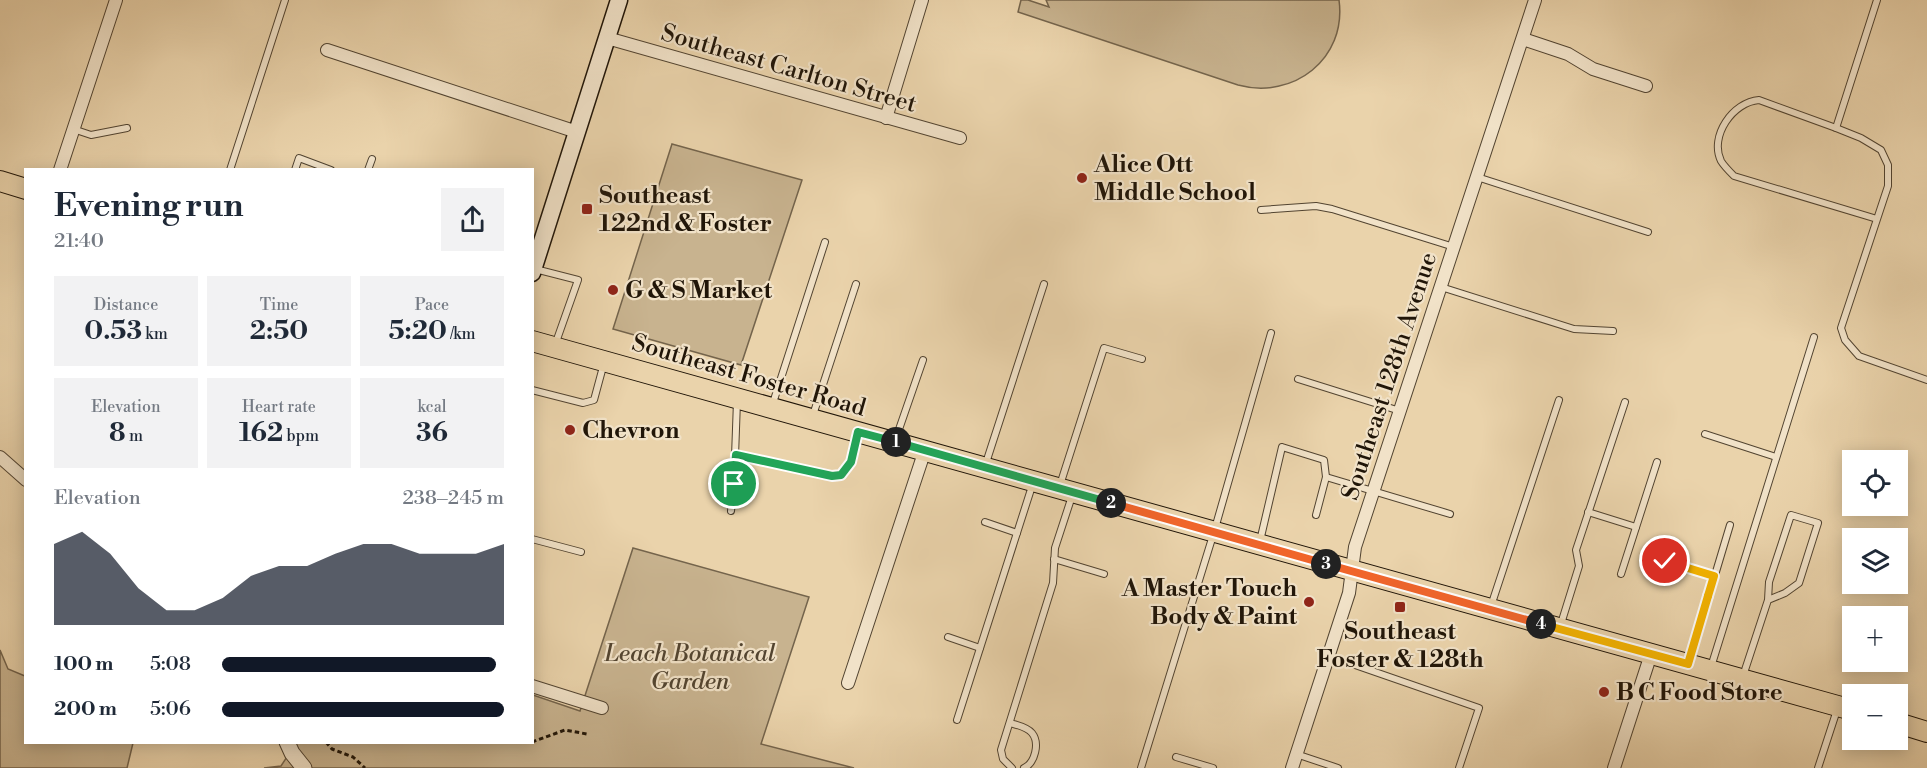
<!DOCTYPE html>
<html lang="en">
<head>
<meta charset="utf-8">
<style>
  :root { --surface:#fff; --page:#f2f2f3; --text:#1f2937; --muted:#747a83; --accent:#111827 }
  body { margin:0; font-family:"Libre Bodoni",serif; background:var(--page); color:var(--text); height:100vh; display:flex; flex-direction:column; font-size:22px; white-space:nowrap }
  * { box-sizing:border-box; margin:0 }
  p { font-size:20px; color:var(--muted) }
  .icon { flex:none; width:33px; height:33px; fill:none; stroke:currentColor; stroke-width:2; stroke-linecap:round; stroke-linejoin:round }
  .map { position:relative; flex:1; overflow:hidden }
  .drawer { position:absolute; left:24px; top:168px; width:510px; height:576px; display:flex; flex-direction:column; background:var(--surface); border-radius:0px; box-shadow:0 3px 15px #0003 }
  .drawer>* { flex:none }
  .buttons { position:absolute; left:1842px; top:450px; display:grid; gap:12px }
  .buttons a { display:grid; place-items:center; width:66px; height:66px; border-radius:0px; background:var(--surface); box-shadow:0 3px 15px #0003; font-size:30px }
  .pin { position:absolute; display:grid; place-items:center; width:51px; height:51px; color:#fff; margin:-26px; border:3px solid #fff; border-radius:50%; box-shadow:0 2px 6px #0007 }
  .km { position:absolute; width:30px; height:30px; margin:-15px; border-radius:50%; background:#222; color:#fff; font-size:16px; line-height:30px; text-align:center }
  .round { display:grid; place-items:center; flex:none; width:63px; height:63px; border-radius:0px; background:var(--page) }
  .summary { display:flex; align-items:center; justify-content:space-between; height:102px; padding:0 30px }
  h1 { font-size:33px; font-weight:700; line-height:45px }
  .stats { display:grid; grid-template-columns:repeat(3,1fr); gap:9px; height:102px; padding:6px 30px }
  .stats div { display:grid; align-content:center; border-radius:0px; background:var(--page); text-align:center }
  .stats b { font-size:26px; font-weight:700 }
  .stats small { font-size:16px; font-weight:400 }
  .stats p { font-size:16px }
  .chart { height:168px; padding:12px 30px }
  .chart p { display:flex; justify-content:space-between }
  .chart svg { width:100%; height:108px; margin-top:6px; fill:var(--accent); opacity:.7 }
  ul { padding:0 30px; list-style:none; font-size:20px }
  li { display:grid; grid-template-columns:96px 72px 1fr; align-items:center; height:45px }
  li i { height:15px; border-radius:8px; background:var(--accent) }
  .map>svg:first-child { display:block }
  .green { fill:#c8b38f; stroke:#74644c; stroke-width:1.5 }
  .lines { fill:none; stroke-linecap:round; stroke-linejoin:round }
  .service-casing { stroke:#524431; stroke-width:8 }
  .minor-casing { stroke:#524431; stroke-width:14 }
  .tertiary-casing { stroke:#524431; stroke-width:17 }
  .secondary-casing { stroke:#201508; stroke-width:19 }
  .primary-casing { stroke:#201508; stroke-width:22 }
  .path { stroke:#201508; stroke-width:3; stroke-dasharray:4.5 3; stroke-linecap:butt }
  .service { stroke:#f1e2c8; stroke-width:6 }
  .minor { stroke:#f1e2c8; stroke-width:12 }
  .tertiary { stroke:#f1e2c8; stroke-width:15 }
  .secondary { stroke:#f1e2c8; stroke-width:16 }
  .primary { stroke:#ead3ab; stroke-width:20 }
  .split-1-casing { stroke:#fff; stroke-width:12 }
  .split-2-casing { stroke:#fff; stroke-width:12 }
  .split-3-casing { stroke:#fff; stroke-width:12 }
  .split-4-casing { stroke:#fff; stroke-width:12 }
  .split-5-casing { stroke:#fff; stroke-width:12 }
  .split-6-casing { stroke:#fff; stroke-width:12 }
  .split-1 { stroke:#22a559; stroke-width:8 }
  .split-2 { stroke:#22a559; stroke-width:8 }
  .split-3 { stroke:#f0652b; stroke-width:8 }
  .split-4 { stroke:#f0652b; stroke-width:8 }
  .split-5 { stroke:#f5b400; stroke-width:8 }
  .split-6 { stroke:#f5b400; stroke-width:8 }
  .poi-dot { fill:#8f2418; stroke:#f1e2c8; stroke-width:2 }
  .labels { text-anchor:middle; stroke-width:4.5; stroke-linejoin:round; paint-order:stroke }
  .street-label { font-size:24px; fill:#201508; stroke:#f1e2c8 }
  .poi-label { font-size:24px; font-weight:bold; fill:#201508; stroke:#f1e2c8; text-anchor:start }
  .park-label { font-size:24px; font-style:italic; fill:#524430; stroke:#f1e2c8 }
</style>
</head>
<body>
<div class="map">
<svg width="1927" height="768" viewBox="0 0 1927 768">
  <rect width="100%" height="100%" fill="#ead3ab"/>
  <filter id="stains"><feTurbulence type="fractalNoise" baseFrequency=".00333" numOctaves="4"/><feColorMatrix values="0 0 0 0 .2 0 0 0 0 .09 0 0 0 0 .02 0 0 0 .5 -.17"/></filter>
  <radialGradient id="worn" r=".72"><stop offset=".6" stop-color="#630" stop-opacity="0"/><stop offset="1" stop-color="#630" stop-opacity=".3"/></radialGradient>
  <g class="green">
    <path d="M1021 0H1028L1049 7 1046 0H1339C1347 59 1293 100 1238 85L1018 12Z"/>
    <path d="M672 144 802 180 741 365 613 329Z"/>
    <path d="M633 548 809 597 761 744 854 768H264L281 766 296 743 532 742 533 695 580 711Z"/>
    <path d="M0 650 8 669 25 676 26 742 133 743 127 768H0Z"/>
  </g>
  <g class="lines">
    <g class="service-casing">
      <g id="service">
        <path d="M1836 128 1877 0"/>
        <path d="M73 129 91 135 127 128"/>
        <path d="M230 170 285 0"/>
        <path d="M295 170 299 158 331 170"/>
        <path d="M368 170 372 159"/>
        <path d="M1477 177 1648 232"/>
        <path d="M1261 210 1316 206 1332 209 1454 247"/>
        <path d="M1877 219 1734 176C1729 171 1724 166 1721 161 1709 136 1733 102 1759 100L1836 128 1861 138 1881 150 1888 165V186L1841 328 1845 340 1859 356 1927 380"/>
        <path d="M535 269 578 280 555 345"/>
        <path d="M1441 287 1574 329 1613 331"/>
        <path d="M1298 379 1400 411"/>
        <path d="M532 390 583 403 594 400 604 363"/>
        <path d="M772 406 825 242"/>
        <path d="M812 418 856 284"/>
        <path d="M1705 434 1776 457"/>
        <path d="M896 438 923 360"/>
        <path d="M736 455 833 476 841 475 851 462 858 434"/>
        <path d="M985 466 1044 284"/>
        <path d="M1060 485 1104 348 1142 359"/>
        <path d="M731 511 734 484 737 401"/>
        <path d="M1588 512 1636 527"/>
        <path d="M1316 515 1326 477 1450 514"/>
        <path d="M985 522 1017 533"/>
        <path d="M532 539 581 552"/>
        <path d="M1260 541 1282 447 1324 460 1326 477"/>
        <path d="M1054 559 1104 574"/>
        <path d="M1665 561 1715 576"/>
        <path d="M1621 574 1657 462"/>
        <path d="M1491 606 1559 400"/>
        <path d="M1560 627 1579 566 1576 550 1625 402"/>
        <path d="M948 637 980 648"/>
        <path d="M1329 656 1479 708 1459 768"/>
        <path d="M1689 662 1730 525"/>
        <path d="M1711 667 1814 337"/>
        <path d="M1743 676 1768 600 1769 582 1791 515 1818 523 1799 583 1785 593 1768 600"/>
        <path d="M957 720 1033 483"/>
        <path d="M1010 723C1017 725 1027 727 1032 733 1040 743 1035 763 1024 768"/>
        <path d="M1296 754 1338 768"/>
        <path d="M1176 757 1213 768"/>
        <path d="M1012 768 1003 759 1001 750 1053 583 1055 548 1072 496"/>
        <path d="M1141 768 1214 532 1271 333"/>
        <path d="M1818 768 1837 710"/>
      </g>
    </g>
    <g class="minor-casing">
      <g id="minor">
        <path d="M607 38 960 138"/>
        <path d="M1523 39 1568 54 1593 69 1646 86"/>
        <path d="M327 50 577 132"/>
        <path d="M886 118 922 0"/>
        <path d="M60 170 116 0"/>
        <path d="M0 457 26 480"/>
        <path d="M848 683 925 450"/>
        <path d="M532 686 602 708"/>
        <path d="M1292 768 1349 593 1355 547 1535 0"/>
        <path d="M1614 768 1651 654"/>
      </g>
    </g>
    <g class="tertiary-casing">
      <path id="tertiary" d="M287 742 292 753 304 768"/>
    </g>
    <g class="secondary-casing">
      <path id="secondary" d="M532 273 619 0"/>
    </g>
    <g class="primary-casing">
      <g id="primary">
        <path d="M0 181 26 189"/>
        <path d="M532 341 1852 710"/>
        <path d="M1898 723 1927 732"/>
      </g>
    </g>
    <g class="path">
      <path d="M326 742 332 749 353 757 365 768"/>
      <path d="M532 742 565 730 587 734"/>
    </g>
    <use href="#service" class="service"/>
    <use href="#minor" class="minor"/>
    <use href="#tertiary" class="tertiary"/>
    <use href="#secondary" class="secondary"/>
    <use href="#primary" class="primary"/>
  </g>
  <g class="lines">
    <g class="split-1-casing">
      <path id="split-1" d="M734 484 736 455 832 476 841 475 851 462 858 432 896 442"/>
    </g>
    <g class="split-2-casing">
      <path id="split-2" d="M896 442 1111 503"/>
    </g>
    <g class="split-3-casing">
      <path id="split-3" d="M1111 503 1326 564"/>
    </g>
    <g class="split-4-casing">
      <path id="split-4" d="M1326 564 1541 624"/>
    </g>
    <g class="split-5-casing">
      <path id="split-5" d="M1541 624 1688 664 1708 596"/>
    </g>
    <g class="split-6-casing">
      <path id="split-6" d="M1665 561 1714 576 1708 596"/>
    </g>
    <use href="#split-1" class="split-1"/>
    <use href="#split-2" class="split-2"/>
    <use href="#split-3" class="split-3"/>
    <use href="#split-4" class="split-4"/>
    <use href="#split-5" class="split-5"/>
    <use href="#split-6" class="split-6"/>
  </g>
  <g class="poi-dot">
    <circle cx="1082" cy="178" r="6"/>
    <rect x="581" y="203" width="12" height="12" rx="3"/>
    <circle cx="613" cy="290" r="6"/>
    <circle cx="570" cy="430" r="6"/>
    <circle cx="1309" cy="602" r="6"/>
    <rect x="1394" y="601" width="12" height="12" rx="3"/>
    <circle cx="1604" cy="692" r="6"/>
  </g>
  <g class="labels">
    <g class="street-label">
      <text transform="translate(789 68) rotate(16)" y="8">Southeast Carlton Street</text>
      <text transform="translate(749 375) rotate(16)" y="8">Southeast Foster Road</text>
      <text transform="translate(1389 376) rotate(-72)" y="8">Southeast 128th Avenue</text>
    </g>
    <g class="poi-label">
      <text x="1094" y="172">Alice Ott<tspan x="1094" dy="28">Middle School</tspan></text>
      <text x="599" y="203">Southeast<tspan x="599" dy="28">122nd &amp; Foster</tspan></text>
      <text x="625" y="298">G &amp; S Market</text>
      <text x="582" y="438">Chevron</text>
      <text x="1297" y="596" text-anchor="end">A Master Touch<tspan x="1297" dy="28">Body &amp; Paint</tspan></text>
      <text x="1400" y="639" text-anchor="middle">Southeast<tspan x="1400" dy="28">Foster &amp; 128th</tspan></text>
      <text x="1616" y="700">B C Food Store</text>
    </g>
    <g class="park-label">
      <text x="690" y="661">Leach Botanical<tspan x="690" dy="28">Garden</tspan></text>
    </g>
  </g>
  <rect width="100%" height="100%" filter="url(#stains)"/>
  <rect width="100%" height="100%" fill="url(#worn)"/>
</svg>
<div class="buttons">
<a><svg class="icon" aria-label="locate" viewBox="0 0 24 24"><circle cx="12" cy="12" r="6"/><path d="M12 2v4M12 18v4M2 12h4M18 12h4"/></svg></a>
<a><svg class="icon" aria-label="layers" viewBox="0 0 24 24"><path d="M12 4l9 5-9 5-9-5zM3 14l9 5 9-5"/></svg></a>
<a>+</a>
<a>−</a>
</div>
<div class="pin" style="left:734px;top:484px;background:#1e9e55"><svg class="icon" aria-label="arrive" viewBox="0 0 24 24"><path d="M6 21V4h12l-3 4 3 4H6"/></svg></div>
<div class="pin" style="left:1665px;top:561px;background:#d93025"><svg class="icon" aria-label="check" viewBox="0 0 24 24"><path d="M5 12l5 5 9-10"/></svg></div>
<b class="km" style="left:896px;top:442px">1</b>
<b class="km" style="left:1111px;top:503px">2</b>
<b class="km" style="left:1326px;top:564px">3</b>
<b class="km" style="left:1541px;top:624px">4</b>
<section class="drawer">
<div class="summary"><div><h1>Evening run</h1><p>21:40</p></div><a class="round"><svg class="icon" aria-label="share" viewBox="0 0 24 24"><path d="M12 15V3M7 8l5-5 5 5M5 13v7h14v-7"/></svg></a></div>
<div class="stats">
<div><p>Distance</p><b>0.53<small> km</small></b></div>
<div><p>Time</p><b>2:50</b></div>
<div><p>Pace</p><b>5:20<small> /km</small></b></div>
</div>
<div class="stats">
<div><p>Elevation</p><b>8<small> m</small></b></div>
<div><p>Heart rate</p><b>162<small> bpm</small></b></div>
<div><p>kcal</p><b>36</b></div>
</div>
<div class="chart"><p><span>Elevation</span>238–245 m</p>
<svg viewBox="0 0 160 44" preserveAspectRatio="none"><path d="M0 44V11L10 6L20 15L30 29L40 38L50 38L60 33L70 24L80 20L90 20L100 15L110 11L120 11L130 15L140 15L150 15L160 11V44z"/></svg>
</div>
<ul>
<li><b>100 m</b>5:08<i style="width:97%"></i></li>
<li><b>200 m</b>5:06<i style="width:100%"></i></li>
</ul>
</section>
</div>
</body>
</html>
